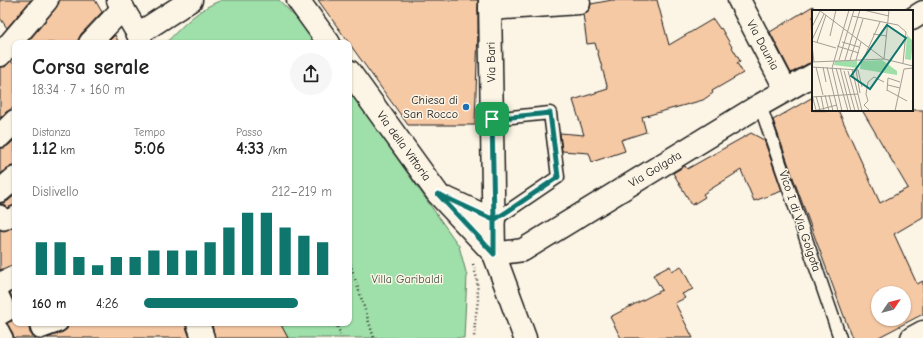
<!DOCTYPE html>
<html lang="it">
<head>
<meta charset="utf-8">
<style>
  :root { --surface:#fff; --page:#f6f6f6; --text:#222; --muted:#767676; --accent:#0f766e }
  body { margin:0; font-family:"Comic Neue",sans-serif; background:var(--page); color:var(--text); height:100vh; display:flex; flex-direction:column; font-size:15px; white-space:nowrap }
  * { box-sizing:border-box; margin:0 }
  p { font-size:13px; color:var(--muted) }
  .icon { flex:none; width:22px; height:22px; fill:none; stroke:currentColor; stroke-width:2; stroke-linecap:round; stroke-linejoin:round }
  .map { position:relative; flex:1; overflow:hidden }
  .sheet { position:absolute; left:12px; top:40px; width:340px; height:286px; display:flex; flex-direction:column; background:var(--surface); border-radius:8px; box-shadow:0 1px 3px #0004 }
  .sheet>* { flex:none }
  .needle { width:26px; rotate:55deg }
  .buttons { position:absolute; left:871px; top:286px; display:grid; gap:8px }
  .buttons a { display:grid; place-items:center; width:40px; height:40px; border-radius:50%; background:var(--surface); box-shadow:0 1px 3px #0004; font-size:20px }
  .pin { position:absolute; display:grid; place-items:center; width:34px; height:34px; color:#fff; margin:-17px; border-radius:8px; box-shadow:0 2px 6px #0006 }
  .round { display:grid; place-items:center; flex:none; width:42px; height:42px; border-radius:21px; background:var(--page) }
  .summary { display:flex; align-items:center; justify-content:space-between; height:68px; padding:0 20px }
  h1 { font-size:22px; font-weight:700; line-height:30px }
  .stats { display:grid; grid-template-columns:repeat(3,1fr); gap:6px; height:68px; padding:4px 20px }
  .stats div { display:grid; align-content:center }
  .stats b { font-size:17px; font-weight:700 }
  .stats small { font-size:11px; font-weight:400 }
  .stats p { font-size:11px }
  .chart { height:112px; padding:8px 20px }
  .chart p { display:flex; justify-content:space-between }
  .chart svg { width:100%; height:72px; margin-top:4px; stroke:var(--accent); stroke-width:6 }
  ul { padding:0 20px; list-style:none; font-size:13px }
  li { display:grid; grid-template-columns:64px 48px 1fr; align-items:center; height:30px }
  li i { height:10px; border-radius:5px; background:var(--accent) }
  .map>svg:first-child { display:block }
  .green { fill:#9fdfa9; stroke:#5e7e62 }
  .building { fill:#f6c9a5; stroke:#1c1c1c; fill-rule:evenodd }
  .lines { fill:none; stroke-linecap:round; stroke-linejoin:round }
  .service-casing { stroke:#1c1c1c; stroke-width:15 }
  .pedestrian-casing { stroke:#1c1c1c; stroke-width:20 }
  .minor-casing { stroke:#1c1c1c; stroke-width:25 }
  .tertiary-casing { stroke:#1c1c1c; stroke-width:25 }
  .secondary-casing { stroke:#1c1c1c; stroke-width:25 }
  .path { stroke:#1c1c1c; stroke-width:2.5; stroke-dasharray:1 3; stroke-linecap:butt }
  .service { stroke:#fcf5e5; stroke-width:12 }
  .pedestrian { stroke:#fcf5e5; stroke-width:17 }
  .minor { stroke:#fcf5e5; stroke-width:22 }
  .tertiary { stroke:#fcf5e5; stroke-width:22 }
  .secondary { stroke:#fcf5e5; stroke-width:22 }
  .route-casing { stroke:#fff; stroke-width:8 }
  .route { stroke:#0f766e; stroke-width:5 }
  .poi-dot { fill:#1f6fb2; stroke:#fcf5e5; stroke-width:1.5 }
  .labels { text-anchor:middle; stroke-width:3; stroke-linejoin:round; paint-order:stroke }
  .street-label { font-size:12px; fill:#1c1c1c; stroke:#fcf5e5 }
  .poi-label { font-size:12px; fill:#1c1c1c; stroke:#fcf5e5; text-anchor:end }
  .park-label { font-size:12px; fill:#435646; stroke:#fcf5e5 }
  .inset-road { fill:none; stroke:#a29e95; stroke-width:1 }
  .view { fill:#0f766e; fill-opacity:0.15; stroke:#0f766e; stroke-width:2 }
  .inset-edge { fill:none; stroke:#1c1c1c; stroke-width:2 }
</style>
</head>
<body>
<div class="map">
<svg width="923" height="338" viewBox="0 0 923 338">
  <rect width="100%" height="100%" fill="#fcf5e5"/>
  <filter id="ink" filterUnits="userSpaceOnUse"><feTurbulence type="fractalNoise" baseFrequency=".025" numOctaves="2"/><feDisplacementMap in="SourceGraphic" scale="8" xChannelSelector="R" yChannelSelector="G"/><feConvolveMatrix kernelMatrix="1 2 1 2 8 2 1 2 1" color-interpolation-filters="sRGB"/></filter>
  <g filter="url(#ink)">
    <g class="green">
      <path d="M222 0H279L300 22 315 43H166C182 26 199 8 222 0Z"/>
      <path d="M349 90 459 246 467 276 464 338H288L280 323H349Z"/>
    </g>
    <g class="building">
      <path d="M0 0H31L7 28 0 18Z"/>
      <path d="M59 0H95L102 12 81 34 78 40V43H27L56 8 59 3Z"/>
      <path d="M318 0H478V29L475 125H408Z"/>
      <path d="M612 0H657L669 45 713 19 720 29 721 28 740 61 737 63 743 73 712 91 713 93 703 100 642 117 646 132 621 140 625 151 592 162 589 153 562 151 560 133 584 135 573 100 608 89 595 43 587 44 583 14 586 13 590 9 591 4Z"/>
      <path d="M813 6V62L807 64 791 73 770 32Z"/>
      <path d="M115 35 119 43H107Z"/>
      <path d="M11 61 15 66V109H11L6 112 0 118V67H5Z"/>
      <path d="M813 97V110H838L880 203 908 188 862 110H923V217L894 234 917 284 923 281V314L877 338H852L796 186 773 120ZM878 293H904V319H878Z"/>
      <path d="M751 133 764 140 782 191 754 201 741 170 703 194 705 197 692 205 673 173 685 166 687 169Z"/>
      <path d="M15 139V166H12L7 168 0 174V148H4L9 145Z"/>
      <path d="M15 195V205L7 208 5 205 0 204V203H3L8 201Z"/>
      <path d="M15 226V265L10 266 0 270V230L4 231Z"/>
      <path d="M670 266 672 271 681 266 693 289 682 294 685 298 675 303 693 338H621L610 317 662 290 653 275Z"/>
      <path d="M15 291V304L10 293Z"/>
      <path d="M15 317V323H28L30 333 34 338H14L13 334 7 323 12 321Z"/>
      <path d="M69 323H186V327L190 338H47L63 332 67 329Z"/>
      <path d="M215 323H280L288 338H215L212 325Z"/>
    </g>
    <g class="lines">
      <g class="service-casing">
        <g id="service">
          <path d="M760 105 840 338"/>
          <path d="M492 119 550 113 558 177 508 211 494 220"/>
        </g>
      </g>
      <g class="pedestrian-casing">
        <g id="pedestrian">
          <path d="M0 214 4 221 15 215"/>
          <path d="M0 295 6 308 7 312 0 316"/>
          <path d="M38 323 40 330 59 323"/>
          <path d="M0 330 4 338"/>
        </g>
      </g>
      <g class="minor-casing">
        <g id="minor">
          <path d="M118 0 138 34 141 43"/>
          <path d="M739 0 786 90"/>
          <path d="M490 9 579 3"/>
          <path d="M138 34 191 0"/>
          <path d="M90 43 123 8"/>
          <path d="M0 55 47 0"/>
          <path d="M0 136 15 121"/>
          <path d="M0 191 15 178"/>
          <path d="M0 284 15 277"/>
          <path d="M198 323 203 338"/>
          <path d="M912 338 923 332"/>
        </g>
      </g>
      <g class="tertiary-casing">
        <g id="tertiary">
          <path d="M298 0 329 43"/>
          <path d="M912 19 923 12"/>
          <path d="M349 71 438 194 494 254 523 250 760 105 813 75"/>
          <path d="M448 199 494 220"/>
        </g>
      </g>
      <g class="secondary-casing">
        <path id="secondary" d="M490 0 494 254 525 338"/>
      </g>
      <g class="path">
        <path d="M349 260 374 338"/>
        <path d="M473 264 477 279 478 300 475 322 474 338"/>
        <path d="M336 323 342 338"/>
      </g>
      <use href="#service" class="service"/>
      <use href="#pedestrian" class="pedestrian"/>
      <use href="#minor" class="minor"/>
      <use href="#tertiary" class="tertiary"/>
      <use href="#secondary" class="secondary"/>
    </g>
  </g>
  <g class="lines" filter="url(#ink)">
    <g class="route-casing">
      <path id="route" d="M492 119 494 220 438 194 494 254V220L508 211 558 177 550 113 492 119"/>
    </g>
    <use href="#route" class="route"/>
  </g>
  <circle class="poi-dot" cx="466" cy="107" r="4"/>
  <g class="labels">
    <g class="street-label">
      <text transform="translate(763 45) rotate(62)" y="4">Via Daunia</text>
      <text transform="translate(491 62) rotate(-91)" y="4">Via Bari</text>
      <text transform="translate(404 146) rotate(54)" y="4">Via della Vittoria</text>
      <text transform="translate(655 169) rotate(-31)" y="4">Via Golgota</text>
      <text transform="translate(800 221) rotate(71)" y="4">Vico I di Via Golgota</text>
    </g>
    <g class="poi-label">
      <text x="458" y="104">Chiesa di<tspan x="458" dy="14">San Rocco</tspan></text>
    </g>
    <g class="park-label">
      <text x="407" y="283">Villa Garibaldi</text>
    </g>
  </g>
  <g transform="translate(812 10)">
    <rect width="101" height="101" fill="#fcf5e5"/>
    <path d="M95 25 101 31 99 50 93 49ZM70 50 85 61V65L48 59 49 51ZM23 51H45V58L22 55Z" fill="#9fdfa9"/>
    <path class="inset-road" d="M7 0 72 49 101 56M51 0 77 6M40 6 86 15 94 22 91 53M0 17 8 1M61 24 75 26M18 26 24 0M0 30 12 4M0 31 24 38M5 32 14 5M30 32 47 37M0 35 2 52M25 36 47 43M27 50 42 0M33 50 48 0M38 50 51 9M44 50 49 32M51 50 68 12M0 52 72 49 77 0M0 57 46 60M4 57 11 85M11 57 14 72M15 57 26 101M24 58 36 101M28 58 39 101M40 59 50 101M44 60 48 83M46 60 50 77M32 61 43 101M36 61 47 101M76 75 88 78M75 80 95 91M75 81 76 68 88 72M0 85 4 100M13 85 17 101M17 85 21 101M4 86 8 100M9 86 12 101M0 87 46 84M2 101 25 95M30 101 20 58 37 0M58 101 52 95 56 91 54 84 56 72 62 67 72 72M70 101H83M83 101 92 59 101 58"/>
    <path class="view" d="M75 15 94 28 58 79 39 66Z"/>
    <rect width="101" height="101" class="inset-edge"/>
  </g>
</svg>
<div class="buttons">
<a><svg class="needle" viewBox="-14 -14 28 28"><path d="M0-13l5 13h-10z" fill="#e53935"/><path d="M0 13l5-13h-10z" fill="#767676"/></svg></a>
</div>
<div class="pin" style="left:492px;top:119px;background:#1e9e55"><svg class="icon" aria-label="arrive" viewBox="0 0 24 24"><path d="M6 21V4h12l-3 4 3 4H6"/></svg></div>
<section class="sheet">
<div class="summary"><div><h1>Corsa serale</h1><p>18:34 · 7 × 160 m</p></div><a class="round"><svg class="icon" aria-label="share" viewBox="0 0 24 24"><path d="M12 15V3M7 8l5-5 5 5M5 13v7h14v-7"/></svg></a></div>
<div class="stats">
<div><p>Distanza</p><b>1.12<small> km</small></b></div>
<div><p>Tempo</p><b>5:06</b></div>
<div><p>Passo</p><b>4:33<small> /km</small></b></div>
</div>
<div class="chart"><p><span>Dislivello</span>212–219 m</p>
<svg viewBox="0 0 160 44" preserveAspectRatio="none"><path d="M5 44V24M15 44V24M25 44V33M35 44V38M45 44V33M55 44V33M65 44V29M75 44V29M85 44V29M95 44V24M105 44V15M115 44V6M125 44V6M135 44V15M145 44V20M155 44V24"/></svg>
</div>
<ul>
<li><b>160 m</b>4:26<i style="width:82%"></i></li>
</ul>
</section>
</div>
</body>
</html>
